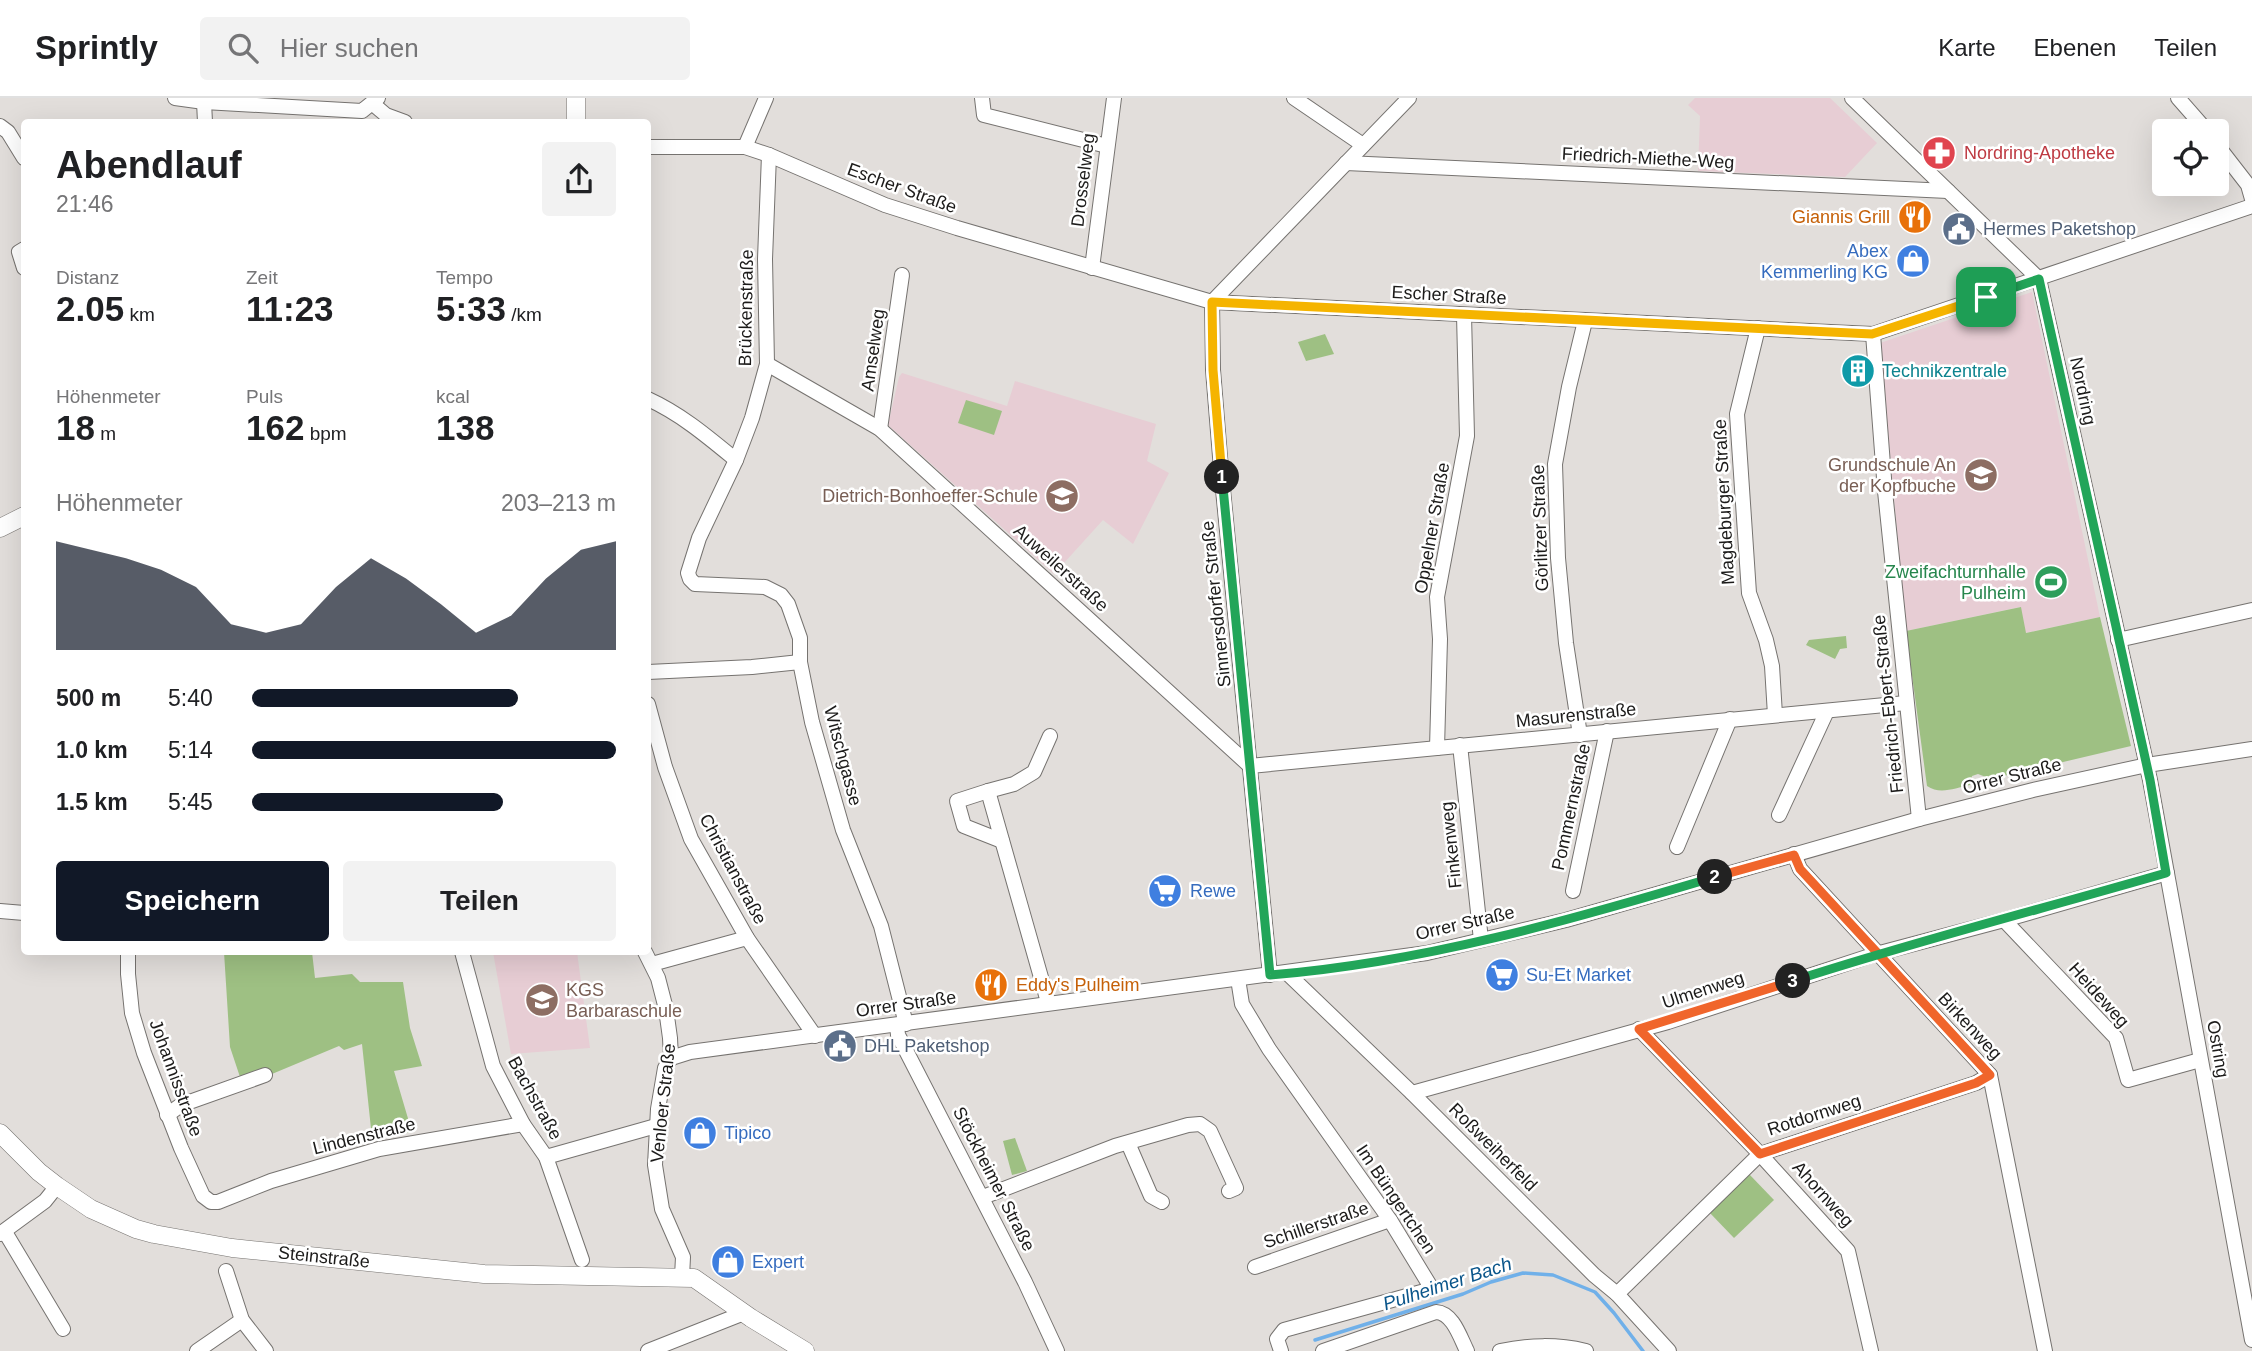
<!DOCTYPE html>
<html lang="de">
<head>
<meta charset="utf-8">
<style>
  :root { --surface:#fff; --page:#f2f2f2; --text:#202124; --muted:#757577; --line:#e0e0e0; --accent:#111827 }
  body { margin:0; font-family:Helvetica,sans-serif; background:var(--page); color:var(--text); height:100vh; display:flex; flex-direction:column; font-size:26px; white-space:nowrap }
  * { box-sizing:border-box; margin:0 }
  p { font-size:23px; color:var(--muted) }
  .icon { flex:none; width:38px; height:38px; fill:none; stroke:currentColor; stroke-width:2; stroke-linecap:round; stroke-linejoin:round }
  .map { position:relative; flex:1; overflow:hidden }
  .sheet { position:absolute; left:21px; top:21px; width:630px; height:836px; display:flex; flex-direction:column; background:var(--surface); border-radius:7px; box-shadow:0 7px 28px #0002 }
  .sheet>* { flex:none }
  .controls { position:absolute; left:2152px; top:21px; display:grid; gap:14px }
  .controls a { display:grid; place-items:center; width:77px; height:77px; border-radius:7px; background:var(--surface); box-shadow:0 7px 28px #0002; font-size:35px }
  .pin { position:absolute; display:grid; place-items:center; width:60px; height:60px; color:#fff; margin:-30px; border-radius:14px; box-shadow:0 4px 10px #0006 }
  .km { position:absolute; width:35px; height:35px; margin:-18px; border-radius:50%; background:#222; color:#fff; font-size:19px; line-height:35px; text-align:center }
  .round { display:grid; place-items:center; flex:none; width:74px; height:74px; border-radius:7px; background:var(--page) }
  .summary { display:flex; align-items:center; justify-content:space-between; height:119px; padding:0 35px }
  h1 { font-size:38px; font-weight:600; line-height:52px }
  .stats { display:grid; grid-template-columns:repeat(3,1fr); gap:10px; height:119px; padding:7px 35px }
  .stats div { display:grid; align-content:center }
  .stats b { font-size:35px; font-weight:600 }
  .stats small { font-size:19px; font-weight:400 }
  .stats p { font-size:19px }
  .chart { height:196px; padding:14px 35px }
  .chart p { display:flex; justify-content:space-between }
  .chart svg { width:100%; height:126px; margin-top:7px; fill:var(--accent); opacity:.7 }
  .action { display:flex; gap:14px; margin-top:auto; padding:14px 35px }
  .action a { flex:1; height:80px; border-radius:7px; background:var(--accent); color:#fff; font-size:28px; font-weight:600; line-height:80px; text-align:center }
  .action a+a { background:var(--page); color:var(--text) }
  ul { padding:0 35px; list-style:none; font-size:23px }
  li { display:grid; grid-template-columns:112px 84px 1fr; align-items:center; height:52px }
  li i { height:18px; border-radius:9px; background:var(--accent) }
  header { display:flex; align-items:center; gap:42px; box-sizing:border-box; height:98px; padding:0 35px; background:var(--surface); border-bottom:2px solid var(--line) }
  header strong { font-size:33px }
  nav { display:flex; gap:38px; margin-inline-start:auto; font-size:24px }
  .search { width:490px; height:63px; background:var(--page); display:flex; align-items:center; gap:18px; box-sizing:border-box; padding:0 24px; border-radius:7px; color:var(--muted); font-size:26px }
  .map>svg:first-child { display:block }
  .education { fill:#e7cdd4 }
  .green { fill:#9ec083 }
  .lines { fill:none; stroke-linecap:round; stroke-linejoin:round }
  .stream { stroke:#70b0e9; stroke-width:3.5 }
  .minor-casing { stroke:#767370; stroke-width:16 }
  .major-casing { stroke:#767370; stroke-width:19 }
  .minor { stroke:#fff; stroke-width:14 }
  .major { stroke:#fff; stroke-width:18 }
  .split-1-casing { stroke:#fff; stroke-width:14 }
  .split-2-casing { stroke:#fff; stroke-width:14 }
  .split-3-casing { stroke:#fff; stroke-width:14 }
  .split-4-casing { stroke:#fff; stroke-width:14 }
  .split-1 { stroke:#f5b400; stroke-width:9 }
  .split-2 { stroke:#22a559; stroke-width:9 }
  .split-3 { stroke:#f0652b; stroke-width:9 }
  .split-4 { stroke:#22a559; stroke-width:9 }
  .labels { text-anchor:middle; stroke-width:5; stroke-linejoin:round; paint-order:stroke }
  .health-label { font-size:18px; fill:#be3a42; stroke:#fff; text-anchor:start }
  .street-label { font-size:18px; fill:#1c1b1a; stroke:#fff }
  .food-label { font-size:18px; fill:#c56008; stroke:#fff; text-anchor:end }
  .service-label { font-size:18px; fill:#4e5e75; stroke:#fff; text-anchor:start }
  .shop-label { font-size:18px; fill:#366cbe; stroke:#fff; text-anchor:start }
  .culture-label { font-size:18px; fill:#0d838f; stroke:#fff; text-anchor:start }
  .education-label { font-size:18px; fill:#785e54; stroke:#fff; text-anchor:end }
  .leisure-label { font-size:18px; fill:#27864d; stroke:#fff; text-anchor:end }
  .water-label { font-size:19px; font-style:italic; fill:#0a558a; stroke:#fff }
</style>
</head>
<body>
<header>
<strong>Sprintly</strong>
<div class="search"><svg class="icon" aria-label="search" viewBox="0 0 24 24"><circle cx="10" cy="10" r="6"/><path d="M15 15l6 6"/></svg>Hier suchen</div>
<nav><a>Karte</a><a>Ebenen</a><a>Teilen</a></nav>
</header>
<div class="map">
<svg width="2252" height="1253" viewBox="0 0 2252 1253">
  <rect width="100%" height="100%" fill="#e2dedb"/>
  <g class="education">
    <path d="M1695 0H1830L1877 45 1845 79 1698 73 1700 18 1688 7Z"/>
    <path d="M2032 194 2100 519 2025 535 2020 509 1906 533 1880 245Z"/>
    <path d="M902 275 1007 308 1015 283 1156 326 1147 363 1169 375 1133 446 1103 422 1054 476 888 327 899 279Z"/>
    <path d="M493 854H577L590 950 511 956Z"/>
  </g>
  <g class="green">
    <path d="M1325 236 1334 256 1306 263 1298 244Z"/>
    <path d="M966 302 1002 313 994 337 958 325Z"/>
    <path d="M2021 509 2026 535 2100 519 2131 648 1991 681 1978 676 1972 678 1970 687C1955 690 1940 697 1927 688L1906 533Z"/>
    <path d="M1846 538 1847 550 1840 551 1835 561 1806 547 1809 542Z"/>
    <path d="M224 854H312L315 880 352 876 360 884H403L410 930 422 968 394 973 412 1034 372 1040 362 946 344 952 339 948 243 988 230 949Z"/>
    <path d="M1015 1040 1027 1073 1012 1077 1003 1043Z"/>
    <path d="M1749 1076 1774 1102 1734 1140 1709 1114Z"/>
  </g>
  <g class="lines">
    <path class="stream" d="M1315 1242 1463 1196 1491 1184 1523 1175 1553 1177 1595 1194 1614 1215 1643 1253"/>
    <g class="minor-casing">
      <g id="minor">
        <path d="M175 0 204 4 362 13 378 0"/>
        <path d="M982 0 984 17 1107 48"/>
        <path d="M1294 0 1363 47"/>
        <path d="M1852 0 2039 181 2150 682 2252 1242"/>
        <path d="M2178 0 2207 33"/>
        <path d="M204 4 205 24"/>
        <path d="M373 6 386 17 405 24"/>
        <path d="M0 28 8 34 24 60"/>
        <path d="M2217 47 2248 87 2252 101"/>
        <path d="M648 49H745L769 57 885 107 957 130 1212 204 1873 236 2252 108"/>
        <path d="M745 49 766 0"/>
        <path d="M769 57 765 161 767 266 752 320 736 362 699 440 688 475 690 481 695 486 765 489 781 497 788 506 800 540V564L812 624 843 732 881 828 906 926"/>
        <path d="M1346 65 1948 93"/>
        <path d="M24 151 19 154 24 170"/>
        <path d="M1092 170 1114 0"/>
        <path d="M1758 230 1737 316 1749 495 1766 542 1772 568 1775 617"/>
        <path d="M1873 236 1885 393 1919 721"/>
        <path d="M767 266 880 331 1250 668 1906 605"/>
        <path d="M648 301C681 316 708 339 736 362"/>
        <path d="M880 331 902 177"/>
        <path d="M2118 542 2252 512"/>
        <path d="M648 574 752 569 800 564"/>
        <path d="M648 606 665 669 691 741 747 840 815 938"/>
        <path d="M1580 637 1566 545 1558 460 1555 366 1569 289 1585 223"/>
        <path d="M1460 647 1481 842"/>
        <path d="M1437 650 1440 541 1437 499 1467 338 1464 217"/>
        <path d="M988 693 957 703 964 728 1002 743"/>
        <path d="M1779 717 1827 613"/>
        <path d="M1677 749 1730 621"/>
        <path d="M1794 756 1800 771 1990 977 2045 1253"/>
        <path d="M1573 793 1607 633"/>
        <path d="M0 813 24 815"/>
        <path d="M2004 822 2116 940 2128 982 2200 962"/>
        <path d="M128 854V876L132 915 144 955 181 1050 203 1098 211 1104H218L271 1083 379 1051 523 1026"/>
        <path d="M462 854 493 968 523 1026 546 1059 582 1162"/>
        <path d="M645 854 658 880 666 911 670 940 671 960 665 970 658 1011 655 1067 662 1111 683 1159 682 1179"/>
        <path d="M652 866 747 840"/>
        <path d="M1287 875 1412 995 1594 1177 1617 1196 1669 1253"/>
        <path d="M1270 877 1221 371 1213 272 1212 204 1409 0"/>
        <path d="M1238 881 1242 906 1269 951 1390 1122 1432 1191 1284 1232 1277 1241 1281 1253"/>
        <path d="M1048 904 988 693 1014 686 1034 674 1050 638"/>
        <path d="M897 927 898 937 1025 1184 1057 1253"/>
        <path d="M1639 931 1760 1056 1848 1153 1871 1253"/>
        <path d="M671 960 690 954 1427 855 1566 822 1919 721 2033 692 2147 667 2252 651"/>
        <path d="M1412 995 1668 924 1876 856 2004 822 2167 775"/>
        <path d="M167 1017 181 1007 265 977"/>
        <path d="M1128 1045 1151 1098 1162 1104"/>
        <path d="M546 1059 656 1028"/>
        <path d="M983 1099 1115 1048 1188 1027 1200 1026 1210 1033 1236 1090 1229 1093"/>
        <path d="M5 1134 63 1231"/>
        <path d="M0 1136 45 1103 57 1088"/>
        <path d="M1255 1169 1390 1122"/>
        <path d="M226 1173 242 1222 266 1253"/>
        <path d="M1617 1196 1760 1056 1976 985 1990 977"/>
        <path d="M197 1253 242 1222"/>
        <path d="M648 1253 744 1215"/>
        <path d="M1323 1253 1436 1214C1453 1215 1460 1239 1467 1253"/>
        <path d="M1500 1253C1530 1247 1556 1246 1586 1253"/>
      </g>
    </g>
    <g class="major-casing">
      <g id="major">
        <path d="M576 24V0"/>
        <path d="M0 430 24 418"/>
        <path d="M0 1035 39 1074 57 1088 91 1111 136 1131 154 1136 232 1150 484 1176 694 1180 751 1220 805 1253"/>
      </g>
    </g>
    <use href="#minor" class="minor"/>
    <use href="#major" class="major"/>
  </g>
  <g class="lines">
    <g class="split-1-casing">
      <path id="split-1" d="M1222 379 1213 272 1212 204 1872 236 1986 199"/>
    </g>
    <g class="split-2-casing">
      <path id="split-2" d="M1222 379 1270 877C1421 865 1571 822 1715 779"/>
    </g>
    <g class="split-3-casing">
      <path id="split-3" d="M1715 779 1794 757 1800 771 1990 977 1976 985 1760 1056 1639 931 1793 883"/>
    </g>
    <g class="split-4-casing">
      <path id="split-4" d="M1793 883C1916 843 2042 811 2166 775L2150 682 2039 181 1986 199"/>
    </g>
    <use href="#split-1" class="split-1"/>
    <use href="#split-2" class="split-2"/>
    <use href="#split-3" class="split-3"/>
    <use href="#split-4" class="split-4"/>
  </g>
  <defs>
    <g id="pharmacy-disc" transform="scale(1.75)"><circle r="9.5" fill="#e0444e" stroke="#fff"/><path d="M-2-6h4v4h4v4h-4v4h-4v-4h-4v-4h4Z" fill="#fff"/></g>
    <g id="restaurant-disc" transform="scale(1.75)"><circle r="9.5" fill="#e8710a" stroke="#fff"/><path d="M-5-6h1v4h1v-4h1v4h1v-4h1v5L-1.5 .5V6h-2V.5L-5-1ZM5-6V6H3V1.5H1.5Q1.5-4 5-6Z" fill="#fff"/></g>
    <g id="civic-disc" transform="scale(1.75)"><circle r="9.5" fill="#5c6f8a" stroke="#fff"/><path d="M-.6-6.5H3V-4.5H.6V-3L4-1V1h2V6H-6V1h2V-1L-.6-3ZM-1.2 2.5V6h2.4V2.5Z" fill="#fff"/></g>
    <g id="shop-disc" transform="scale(1.75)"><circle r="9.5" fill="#3f7fe0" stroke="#fff"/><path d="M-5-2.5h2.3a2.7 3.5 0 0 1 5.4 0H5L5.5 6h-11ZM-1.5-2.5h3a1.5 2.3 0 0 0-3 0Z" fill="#fff"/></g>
    <g id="building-disc" transform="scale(1.75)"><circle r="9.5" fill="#0f9aa8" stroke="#fff"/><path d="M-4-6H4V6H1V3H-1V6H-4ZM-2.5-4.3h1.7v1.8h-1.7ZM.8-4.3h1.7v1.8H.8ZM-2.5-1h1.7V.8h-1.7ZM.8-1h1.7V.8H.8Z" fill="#fff"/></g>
    <g id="school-disc" transform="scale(1.75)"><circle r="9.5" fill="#8d6e63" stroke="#fff"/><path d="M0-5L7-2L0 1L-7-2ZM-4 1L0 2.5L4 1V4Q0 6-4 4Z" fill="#fff"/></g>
    <g id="stadium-disc" transform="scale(1.75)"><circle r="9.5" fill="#2e9e5b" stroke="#fff"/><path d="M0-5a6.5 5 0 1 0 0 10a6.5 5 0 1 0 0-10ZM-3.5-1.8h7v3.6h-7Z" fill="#fff"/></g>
    <g id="supermarket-disc" transform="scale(1.75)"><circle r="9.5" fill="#3f7fe0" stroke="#fff"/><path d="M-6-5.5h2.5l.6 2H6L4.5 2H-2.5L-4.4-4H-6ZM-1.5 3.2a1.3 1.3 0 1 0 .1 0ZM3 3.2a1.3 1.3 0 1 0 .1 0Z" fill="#fff"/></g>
  </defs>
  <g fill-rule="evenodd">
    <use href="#pharmacy-disc" x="1939" y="55"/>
    <use href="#restaurant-disc" x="1915" y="119"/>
    <use href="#civic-disc" x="1959" y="131"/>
    <use href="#shop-disc" x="1913" y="163"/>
    <use href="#building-disc" x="1858" y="273"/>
    <use href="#school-disc" x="1981" y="377"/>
    <use href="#school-disc" x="1062" y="398"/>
    <use href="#stadium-disc" x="2051" y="484"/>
    <use href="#supermarket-disc" x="1165" y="793"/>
    <use href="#supermarket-disc" x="1502" y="877"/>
    <use href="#restaurant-disc" x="991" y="887"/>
    <use href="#school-disc" x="542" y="902"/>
    <use href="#civic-disc" x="840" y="948"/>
    <use href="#shop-disc" x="700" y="1035"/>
    <use href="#shop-disc" x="728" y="1164"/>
  </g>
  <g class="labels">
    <g class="health-label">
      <text x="1964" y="61">Nordring-Apotheke</text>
    </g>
    <g class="street-label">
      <text transform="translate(1648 60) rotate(3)" y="6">Friedrich-Miethe-Weg</text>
      <text transform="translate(1083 82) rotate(-83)" y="6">Drosselweg</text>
      <text transform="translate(902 90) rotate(20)" y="6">Escher Straße</text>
      <text transform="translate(1449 197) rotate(3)" y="6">Escher Straße</text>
      <text transform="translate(746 210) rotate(-89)" y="6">Brückenstraße</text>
      <text transform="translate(873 252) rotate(-82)" y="6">Amselweg</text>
      <text transform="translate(2083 293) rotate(78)" y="6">Nordring</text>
      <text transform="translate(1724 404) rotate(-93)" y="6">Magdeburger Straße</text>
      <text transform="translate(1432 430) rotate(-80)" y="6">Oppelner Straße</text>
      <text transform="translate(1540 430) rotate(-92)" y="6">Görlitzer Straße</text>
      <text transform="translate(1061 470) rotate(42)" y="6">Auweilerstraße</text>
      <text transform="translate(1216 506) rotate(-96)" y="6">Sinnersdorfer Straße</text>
      <text transform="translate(1888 606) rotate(-96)" y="6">Friedrich-Ebert-Straße</text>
      <text transform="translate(1576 617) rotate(-6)" y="6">Masurenstraße</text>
      <text transform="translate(843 658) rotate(75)" y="6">Witschgasse</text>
      <text transform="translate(2012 678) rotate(-14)" y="6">Orrer Straße</text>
      <text transform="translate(1571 709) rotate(-78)" y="6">Pommernstraße</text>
      <text transform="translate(1451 747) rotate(-96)" y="6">Finkenweg</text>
      <text transform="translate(733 771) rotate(62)" y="6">Christianstraße</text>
      <text transform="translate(1465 825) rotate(-13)" y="6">Orrer Straße</text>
      <text transform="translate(1703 892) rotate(-18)" y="6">Ulmenweg</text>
      <text transform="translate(2099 897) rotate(48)" y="6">Heideweg</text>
      <text transform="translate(906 906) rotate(-8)" y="6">Orrer Straße</text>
      <text transform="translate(1970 928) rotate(47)" y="6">Birkenweg</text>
      <text transform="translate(2218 951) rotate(80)" y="6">Ostring</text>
      <text transform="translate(176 980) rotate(70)" y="6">Johannisstraße</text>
      <text transform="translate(535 1000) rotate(61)" y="6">Bachstraße</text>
      <text transform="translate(663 1005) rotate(-84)" y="6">Venloer Straße</text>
      <text transform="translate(1814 1017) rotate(-18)" y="6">Rotdornweg</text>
      <text transform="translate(364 1038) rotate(-14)" y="6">Lindenstraße</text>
      <text transform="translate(1493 1049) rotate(45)" y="6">Roßweiherfeld</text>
      <text transform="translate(994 1081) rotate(63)" y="6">Stöckheimer Straße</text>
      <text transform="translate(1823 1096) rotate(48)" y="6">Ahornweg</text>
      <text transform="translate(1396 1101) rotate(56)" y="6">Im Büngertchen</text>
      <text transform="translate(1316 1127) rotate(-19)" y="6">Schillerstraße</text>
      <text transform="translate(324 1159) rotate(6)" y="6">Steinstraße</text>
    </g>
    <g class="food-label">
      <text x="1890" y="125">Giannis Grill</text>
      <text x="1016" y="893" text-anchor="start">Eddy's Pulheim</text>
    </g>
    <g class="service-label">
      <text x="1983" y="137">Hermes Paketshop</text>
      <text x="864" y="954">DHL Paketshop</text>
    </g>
    <g class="shop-label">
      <text x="1888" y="159" text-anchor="end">Abex<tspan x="1888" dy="21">Kemmerling KG</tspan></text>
      <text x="1190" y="799">Rewe</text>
      <text x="1526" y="883">Su-Et Market</text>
      <text x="724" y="1041">Tipico</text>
      <text x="752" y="1170">Expert</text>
    </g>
    <g class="culture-label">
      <text x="1882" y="279">Technikzentrale</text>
    </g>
    <g class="education-label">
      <text x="1956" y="373">Grundschule An<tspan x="1956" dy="21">der Kopfbuche</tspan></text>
      <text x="1038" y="404">Dietrich-Bonhoeffer-Schule</text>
      <text x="566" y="898" text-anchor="start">KGS<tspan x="566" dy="21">Barbaraschule</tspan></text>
    </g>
    <g class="leisure-label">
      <text x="2026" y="480">Zweifachturnhalle<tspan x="2026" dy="21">Pulheim</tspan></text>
    </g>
    <g class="water-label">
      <text transform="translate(1447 1185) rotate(-18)" y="7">Pulheimer Bach</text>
    </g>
  </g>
</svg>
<div class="controls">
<a><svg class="icon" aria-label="locate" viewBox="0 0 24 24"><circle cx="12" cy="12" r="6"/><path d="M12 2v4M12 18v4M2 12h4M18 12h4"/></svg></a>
</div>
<div class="pin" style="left:1986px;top:199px;background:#1e9e55"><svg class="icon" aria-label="arrive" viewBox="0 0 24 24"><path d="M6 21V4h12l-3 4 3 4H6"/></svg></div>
<b class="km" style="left:1222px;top:379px">1</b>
<b class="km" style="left:1715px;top:779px">2</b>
<b class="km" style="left:1793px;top:883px">3</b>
<section class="sheet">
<div class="summary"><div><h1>Abendlauf</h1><p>21:46</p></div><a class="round"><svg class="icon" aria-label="share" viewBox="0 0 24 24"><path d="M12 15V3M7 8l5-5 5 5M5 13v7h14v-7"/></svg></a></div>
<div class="stats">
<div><p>Distanz</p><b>2.05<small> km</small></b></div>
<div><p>Zeit</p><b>11:23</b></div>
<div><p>Tempo</p><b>5:33<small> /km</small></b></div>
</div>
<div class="stats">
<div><p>Höhenmeter</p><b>18<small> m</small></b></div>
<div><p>Puls</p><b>162<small> bpm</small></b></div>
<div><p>kcal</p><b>138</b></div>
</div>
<div class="chart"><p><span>Höhenmeter</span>203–213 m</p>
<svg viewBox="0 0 160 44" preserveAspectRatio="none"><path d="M0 44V6L10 9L20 12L30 16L40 22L50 35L60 38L70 35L80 22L90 12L100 19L110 28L120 38L130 32L140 19L150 9L160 6V44z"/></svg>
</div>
<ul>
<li><b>500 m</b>5:40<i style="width:73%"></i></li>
<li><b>1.0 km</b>5:14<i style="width:100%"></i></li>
<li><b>1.5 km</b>5:45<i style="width:69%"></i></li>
</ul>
<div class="action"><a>Speichern</a><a>Teilen</a></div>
</section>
</div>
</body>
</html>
